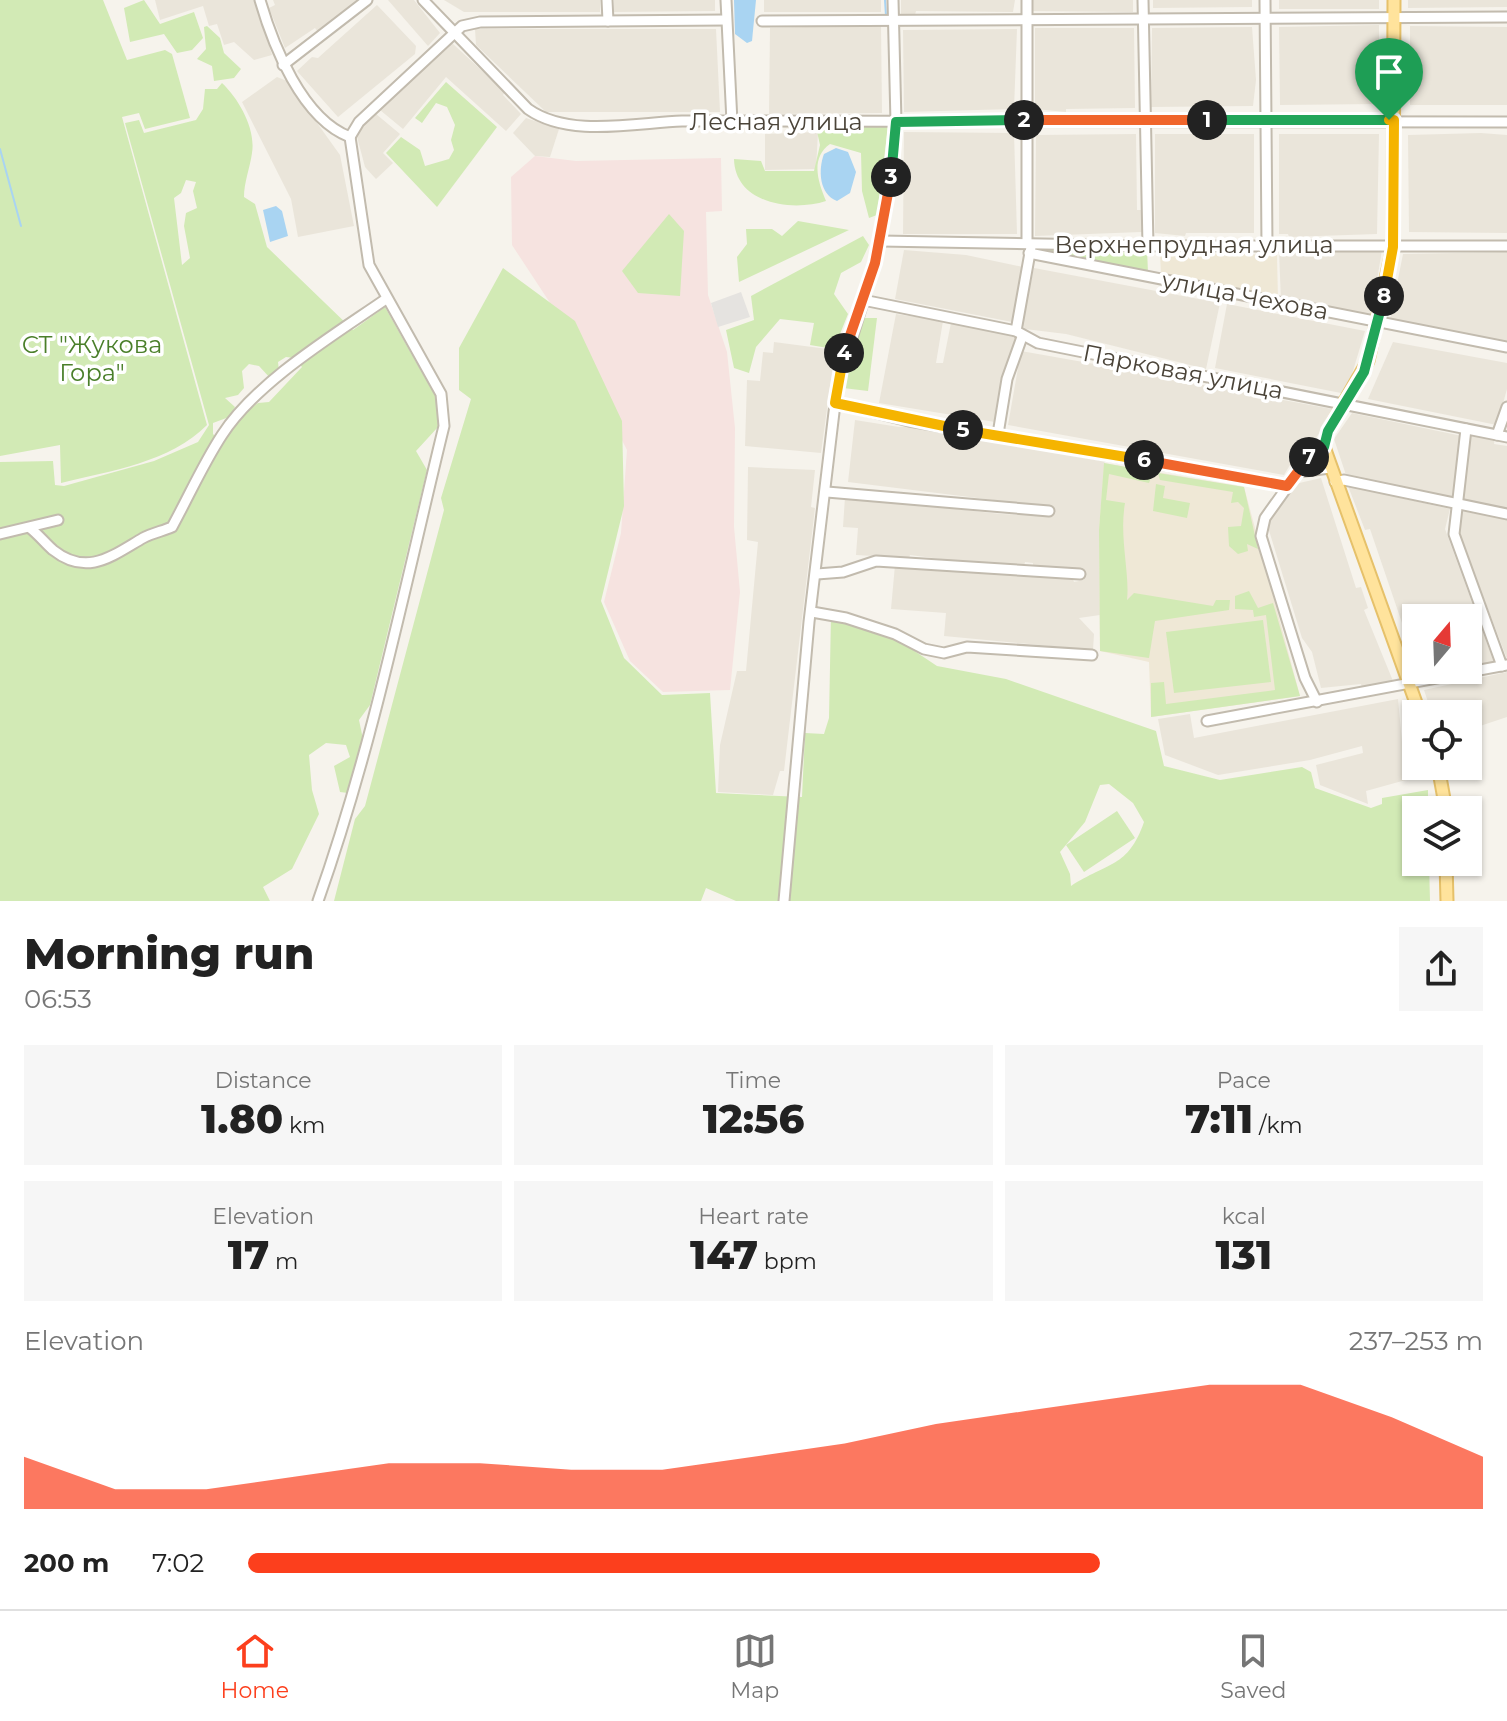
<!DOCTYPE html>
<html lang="en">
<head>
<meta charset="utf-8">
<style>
  :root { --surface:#fff; --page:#f6f6f6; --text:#222; --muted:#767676; --line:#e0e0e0; --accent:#fc3f1d }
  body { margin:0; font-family:Montserrat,sans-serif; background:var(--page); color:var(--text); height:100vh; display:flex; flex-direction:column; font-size:30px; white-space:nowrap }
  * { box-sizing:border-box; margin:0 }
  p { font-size:26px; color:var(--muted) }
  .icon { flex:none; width:44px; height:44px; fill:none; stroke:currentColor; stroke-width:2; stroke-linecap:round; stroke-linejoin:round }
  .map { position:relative; height:901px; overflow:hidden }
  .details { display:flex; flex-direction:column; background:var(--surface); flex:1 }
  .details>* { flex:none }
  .needle { width:52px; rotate:19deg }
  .controls { position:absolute; left:1402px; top:604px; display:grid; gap:16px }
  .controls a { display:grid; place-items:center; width:80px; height:80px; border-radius:0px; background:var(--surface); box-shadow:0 2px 6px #0004; font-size:40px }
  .pin { position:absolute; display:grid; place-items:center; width:68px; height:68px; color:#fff; margin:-82px -34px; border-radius:50% 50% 50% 0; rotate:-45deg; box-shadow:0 0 8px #0007 }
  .pin .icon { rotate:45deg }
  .km { position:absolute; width:40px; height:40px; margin:-20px; border-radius:50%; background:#222; color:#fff; font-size:22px; line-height:40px; text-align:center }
  .round { display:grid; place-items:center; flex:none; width:84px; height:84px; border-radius:0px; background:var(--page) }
  .headline { display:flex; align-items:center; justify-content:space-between; height:136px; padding:0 24px }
  h1 { font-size:44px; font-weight:800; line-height:60px }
  .figures { display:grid; grid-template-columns:repeat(3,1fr); gap:12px; height:136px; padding:8px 24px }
  .figures div { display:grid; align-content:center; border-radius:0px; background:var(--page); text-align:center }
  .figures b { font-size:40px; font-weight:800 }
  .figures small { font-size:22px; font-weight:400 }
  .figures p { font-size:22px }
  .chart { height:224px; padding:16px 24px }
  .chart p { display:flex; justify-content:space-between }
  .chart svg { width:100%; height:144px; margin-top:8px; fill:var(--accent); opacity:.7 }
  ul { padding:0 24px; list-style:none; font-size:26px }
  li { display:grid; grid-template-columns:128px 96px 1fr; align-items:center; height:60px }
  li i { height:20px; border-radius:10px; background:var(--accent) }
  .tabs { display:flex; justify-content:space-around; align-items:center; height:112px; border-top:2px solid var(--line); background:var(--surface); font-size:22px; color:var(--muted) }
  .tabs a { display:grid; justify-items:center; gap:4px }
  .tabs .selected { color:var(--accent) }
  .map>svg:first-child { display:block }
  .residential { fill:#eae5da }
  .education { fill:#efe8d6 }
  .medical { fill:#f6e3e0 }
  .green { fill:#d2eab5; fill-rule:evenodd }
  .parking { fill:#e5e3e0 }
  .water { fill:#a9d4f2 }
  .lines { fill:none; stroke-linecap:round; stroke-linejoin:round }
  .stream { stroke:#a9d4f2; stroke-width:2 }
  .minor-casing { stroke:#c2bbae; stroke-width:13 }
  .major-casing { stroke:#e6c16a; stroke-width:15 }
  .minor { stroke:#fff; stroke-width:9 }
  .major { stroke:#ffe39c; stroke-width:11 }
  .split-1-casing { stroke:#fff; stroke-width:16 }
  .split-2-casing { stroke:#fff; stroke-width:16 }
  .split-3-casing { stroke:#fff; stroke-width:16 }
  .split-4-casing { stroke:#fff; stroke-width:16 }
  .split-5-casing { stroke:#fff; stroke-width:16 }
  .split-6-casing { stroke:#fff; stroke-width:16 }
  .split-7-casing { stroke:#fff; stroke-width:16 }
  .split-8-casing { stroke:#fff; stroke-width:16 }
  .split-9-casing { stroke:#fff; stroke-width:16 }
  .split-1 { stroke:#22a559; stroke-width:10 }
  .split-2 { stroke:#f0652b; stroke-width:10 }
  .split-3 { stroke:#22a559; stroke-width:10 }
  .split-4 { stroke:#f0652b; stroke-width:10 }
  .split-5 { stroke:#f5b400; stroke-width:10 }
  .split-6 { stroke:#f5b400; stroke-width:10 }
  .split-7 { stroke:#f0652b; stroke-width:10 }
  .split-8 { stroke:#22a559; stroke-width:10 }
  .split-9 { stroke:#f5b400; stroke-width:10 }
  .labels { text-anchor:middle; stroke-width:7; stroke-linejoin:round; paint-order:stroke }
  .street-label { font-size:24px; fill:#4b4439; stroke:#fff }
  .park-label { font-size:24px; fill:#4a7f2a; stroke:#fff }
</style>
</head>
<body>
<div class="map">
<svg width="1507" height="901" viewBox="0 0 1507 901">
  <rect width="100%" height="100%" fill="#f6f3ec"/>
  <g class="residential">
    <path d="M155 0H255L272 55 254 60 234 42 224 45 217 24 209 26 203 6 160 20Z"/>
    <path d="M273 0H359L319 33 315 28 285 48 269 8 275 5Z"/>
    <path d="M388 0H414L440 33 428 46Z"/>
    <path d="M444 0H600V12H464Z"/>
    <path d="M614 0H715V11L614 12Z"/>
    <rect x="764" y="0" width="117" height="12"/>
    <path d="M901 0H1015L1013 12 916 11 915 15H901Z"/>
    <path d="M1032 0H1133V12L1032 11Z"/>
    <path d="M1153 0H1252V7L1153 8Z"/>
    <rect x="1279" y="0" width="100" height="9"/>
    <path d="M1408 0H1507V7L1408 8Z"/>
    <path d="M377 5 416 46 415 54 338 117 297 71 312 57 318 58Z"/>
    <path d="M881 25 882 113 769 114 770 28Z"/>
    <path d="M1379 25V104L1280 105 1279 27Z"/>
    <path d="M1410 26 1507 27V105H1410Z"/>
    <path d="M1252 27 1256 80 1253 106 1151 107 1152 28Z"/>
    <path d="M1035 28H1134L1135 108 1066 109V112L1035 109Z"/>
    <path d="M475 29H716L720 112H546L476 45Z"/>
    <path d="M1017 29 1014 109 904 112 903 30Z"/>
    <path d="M452 43 505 92 503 95 521 114 506 131 446 77 403 129 380 110Z"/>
    <path d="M277 77 287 81 340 155 354 226 298 237 291 199 242 102Z"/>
    <path d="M376 114 400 134 383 153 393 163 376 179 365 167 356 133Z"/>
    <path d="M526 118 559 129 550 157 535 156 513 133Z"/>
    <path d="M818 132 816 169 765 170V134Z"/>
    <path d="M904 132 1014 133 1017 234H903Z"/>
    <path d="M1481 133 1507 135V233L1409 232 1408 135Z"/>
    <path d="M1136 134 1137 210H1142V232L1035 236 1036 135Z"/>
    <path d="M1155 134H1254V233H1186L1185 236 1155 233Z"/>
    <path d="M1279 134H1379L1377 234 1289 237 1288 234H1279Z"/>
    <path d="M904 250 966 255 1023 267 1012 322 895 299Z"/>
    <path d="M1382 250 1371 317 1281 301 1279 251Z"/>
    <path d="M1507 252V343L1390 319 1403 254Z"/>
    <path d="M1034 268 1220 303 1206 369 1066 334 1025 329 1022 324Z"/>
    <path d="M1227 304 1365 331 1346 394 1215 368Z"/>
    <path d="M896 314 943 321 936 363H943L951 323 1016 336 1004 373 995 422 879 403Z"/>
    <path d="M774 342 835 350 821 453 745 446 747 380 760 381 763 352 773 353Z"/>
    <path d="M1393 342 1507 363V389L1497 425 1368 399Z"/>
    <path d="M1021 351 1117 368 1119 364 1124 365V370L1332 409 1318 435 1307 450 1300 448 1284 475 1008 425Z"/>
    <path d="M1352 413 1462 436 1452 497 1346 475 1334 439Z"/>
    <path d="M855 420 899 427 917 425 1105 457 1099 530 1100 615 1079 618 1094 634 1093 650 944 636 946 613 891 609 895 565 1072 577 1074 582 1084 580V570L1033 567V563L1025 562 1024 567 979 564 910 555 909 558 856 555 858 528 843 527 845 497 1001 514 1049 516 1050 507 848 482Z"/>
    <path d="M1474 434 1495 438 1494 444 1507 446V509L1463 502 1468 437Z"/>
    <path d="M748 467 815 470 811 507 815 508 784 771H780L773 795 718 792 720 745 737 671H746L758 542 747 540Z"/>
    <path d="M1321 478 1356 588 1361 587 1368 608 1364 610 1393 681 1362 688 1361 684 1321 688 1312 652 1302 638 1267 524 1295 484Z"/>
    <path d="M1348 486 1450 509 1445 529 1494 663 1468 668V618H1416V664L1370 529 1365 530Z"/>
    <path d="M1461 511 1507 519V659L1457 528Z"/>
    <path d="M1507 672V717L1468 730V714H1432L1424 690Z"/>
    <path d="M1398 699 1402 742 1413 778 1366 791 1368 804 1320 785 1316 765 1363 753 1362 746 1310 760 1218 775 1165 755 1158 719 1190 714 1194 738Z"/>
  </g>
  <g class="education">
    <path d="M1160 252 1277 255 1278 300 1161 276Z"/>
    <path d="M1104 463 1244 487 1300 696 1151 717 1149 662 1100 651 1099 530Z"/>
  </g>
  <path class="medical" d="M535 156 576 161 721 158 722 211 706 212 708 295 727 352 735 428 734 527 740 592 730 690 663 692 630 661 604 602 621 533 627 450 560 318 512 245 511 177Z"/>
  <g class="green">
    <path d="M0 0H103L127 60 165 50 172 54 190 118 145 129 139 113 122 117 207 425C171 462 110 471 61 483L60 445 0 456Z"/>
    <path d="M144 0 160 24 194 12 203 38 192 50 177 53 164 34 130 42 124 8Z"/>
    <path d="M207 26 220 38 224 53 241 69 234 78 214 81 212 66 197 59 206 49 204 27Z"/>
    <path d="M446 82 497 127 437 207 386 153 401 137 420 150 425 166 449 159 454 150 451 140 455 125 447 107 436 103 422 123 415 118Z"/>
    <path d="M222 83C239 99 256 129 252 153 250 168 244 182 244 197L255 204 267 247 353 330 385 307 438 401V427L416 451 427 470 370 705 359 720 364 744 348 793 340 792 334 766 350 757 346 745 326 743 309 755 312 790 319 814 292 869 263 887 270 901H0V462L53 461 55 485 64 486 154 461 198 442 209 425 125 123 139 120 144 133 196 120 203 109 205 89H217ZM186 180 196 182 193 191 197 208 186 213 184 226 190 258 182 265 174 198 181 193ZM286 357 294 358 302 367 269 402 258 403 246 412 220 441 213 434V423L229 417 235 407 225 398 238 395 244 388 242 371 249 364 259 366 271 379 279 371 278 362Z"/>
    <path d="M816 127H888L877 215 869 218 862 191 861 153 830 144C810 158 818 182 826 201 792 212 735 204 734 159L761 161 765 171H814L820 145Z"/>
    <path d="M669 214 684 231 680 296 638 293 622 271Z"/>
    <path d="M798 221 849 230 739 282 737 257 747 244 746 229H772L782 236Z"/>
    <path d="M863 236 869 245 861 262 841 273 834 294 848 314 834 349 810 345 814 323 780 319 756 347 749 373 734 368 726 330 754 320 751 296Z"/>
    <path d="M1035 248 1147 249 1148 273 1035 252Z"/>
    <path d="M503 268 575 321 622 421 624 506 601 601 624 658 662 695 710 693 716 793 802 797 805 733 824 734 829 718 831 615 895 638 937 666 1006 679 1156 731 1164 766 1220 780 1302 767 1311 772 1315 788 1371 808 1382 804V798L1428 790V810H1416V862H1429L1430 901H736L706 888 701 901H334L355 819 365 806 444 510 441 498 471 399 459 390V348ZM1109 784 1133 803 1144 822C1128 868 1108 862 1071 886L1070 874 1060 852 1085 822 1100 785Z"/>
    <path d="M863 318H877L868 391 843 388Z"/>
    <path d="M1104 463 1153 472 1149 483 1109 474 1106 500 1125 503C1119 537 1130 574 1127 600L1134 593 1213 606 1216 600H1230L1229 610 1155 621 1149 658 1100 651 1099 530Z"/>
    <path d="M1158 473 1244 487 1258 549 1247 544 1248 551 1238 554 1229 546 1228 527 1241 526 1244 508 1238 502 1231 503 1233 492 1160 480Z"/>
    <path d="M1156 484 1165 486 1163 498 1190 503 1187 518 1153 511Z"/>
    <path d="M1249 591 1258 608 1273 603 1300 696 1151 717V683L1164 682 1166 704 1275 690 1266 615 1254 617 1253 610 1235 609V596Z"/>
    <path d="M1263 620 1271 682 1174 693 1166 632Z"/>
    <path d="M1408 710 1416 723V766L1431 767 1430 772 1419 775 1413 771 1404 742 1402 716Z"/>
    <path d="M1117 811 1135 838 1084 872 1066 845Z"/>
  </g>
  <path class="parking" d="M741 292 750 317 718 327 711 303Z"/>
  <g class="water">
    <path d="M734 0H756L752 41 747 43 735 34Z"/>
    <path d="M836 148 848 152 856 172 850 193 837 201C819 194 818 170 824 154Z"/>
    <path d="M276 206 282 211 288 236 270 242 263 210Z"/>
  </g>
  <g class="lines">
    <g class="stream">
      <path d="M852 16H886L885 0"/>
      <path d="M0 149 21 226"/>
    </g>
    <g class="minor-casing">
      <g id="minor">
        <path d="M260 0C273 45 302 119 350 137"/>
        <path d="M423 0 528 109C569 138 634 123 682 121L1507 122"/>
        <path d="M607 0 608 21"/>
        <path d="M726 0 732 122"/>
        <path d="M1027 0V243"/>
        <path d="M1143 0 1148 246"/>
        <path d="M1265 0 1267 246"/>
        <path d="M762 21 1507 17"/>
        <path d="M283 65 367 0"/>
        <path d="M350 137 359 122 462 26 480 22 726 20"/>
        <path d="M881 241 1148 246H1507"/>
        <path d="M1029 253 1507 347"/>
        <path d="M863 300 1016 331 1038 343 1507 437"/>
        <path d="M1016 331 1031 247"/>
        <path d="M835 403 909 421 1287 486"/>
        <path d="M1466 429 1454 534 1502 666"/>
        <path d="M998 434 1007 379 1022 337"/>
        <path d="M1497 435 1507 407"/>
        <path d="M1324 447 1312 454 1298 472 1330 468"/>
        <path d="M1298 472 1265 518 1261 536 1305 678 1317 702"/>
        <path d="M1335 482 1344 480 1507 514"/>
        <path d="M827 492 1049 511"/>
        <path d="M30 528C39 535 45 543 53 550 87 577 112 556 143 538 152 533 163 531 172 527 189 496 203 464 222 435 256 382 334 335 386 299"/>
        <path d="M0 534 58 520"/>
        <path d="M817 574 843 572 876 561 1080 574"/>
        <path d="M812 612 846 618 895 634 924 649 944 653 967 647 1092 655"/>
        <path d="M1207 721 1507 665"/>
        <path d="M318 901C373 746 405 585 444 426L441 394 369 265 350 137"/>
        <path d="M784 901 809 622 837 387 875 263 892 167 896 122 893 0"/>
      </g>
    </g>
    <g class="major-casing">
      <g id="major">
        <path d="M1394 0 1393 247 1368 361 1328 431 1324 447 1420 714"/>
        <path d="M1438 766 1446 810"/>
        <path d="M1446 862 1447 901"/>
      </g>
    </g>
    <use href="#minor" class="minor"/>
    <use href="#major" class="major"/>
  </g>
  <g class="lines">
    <g class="split-1-casing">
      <path id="split-1" d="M1207 120H1389"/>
    </g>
    <g class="split-2-casing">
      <path id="split-2" d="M1024 120H1207"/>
    </g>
    <g class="split-3-casing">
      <path id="split-3" d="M891 177 896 122 1024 120"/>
    </g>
    <g class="split-4-casing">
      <path id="split-4" d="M844 353 875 263 891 177"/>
    </g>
    <g class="split-5-casing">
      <path id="split-5" d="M844 353 835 403 963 430"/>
    </g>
    <g class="split-6-casing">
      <path id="split-6" d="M963 430 1144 460"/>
    </g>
    <g class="split-7-casing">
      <path id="split-7" d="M1144 460 1287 486 1309 457"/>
    </g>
    <g class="split-8-casing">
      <path id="split-8" d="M1309 457 1324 447 1328 431 1364 372 1384 296"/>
    </g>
    <g class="split-9-casing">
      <path id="split-9" d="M1384 296 1393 247 1394 120H1389"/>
    </g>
    <use href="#split-1" class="split-1"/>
    <use href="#split-2" class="split-2"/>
    <use href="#split-3" class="split-3"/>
    <use href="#split-4" class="split-4"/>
    <use href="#split-5" class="split-5"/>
    <use href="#split-6" class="split-6"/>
    <use href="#split-7" class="split-7"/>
    <use href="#split-8" class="split-8"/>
    <use href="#split-9" class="split-9"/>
  </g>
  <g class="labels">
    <g class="street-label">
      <text x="776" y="130">Лесная улица</text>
      <text x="1194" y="253">Верхнепрудная улица</text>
      <text transform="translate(1245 296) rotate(11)" y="8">улица Чехова</text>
      <text transform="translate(1183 372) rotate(11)" y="8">Парковая улица</text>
    </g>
    <g class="park-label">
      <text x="92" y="353">СТ "Жукова<tspan x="92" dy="28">Гора"</tspan></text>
    </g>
  </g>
</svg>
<div class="controls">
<a><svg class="needle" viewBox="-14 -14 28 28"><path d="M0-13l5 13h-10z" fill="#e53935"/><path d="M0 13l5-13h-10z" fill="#767676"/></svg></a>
<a><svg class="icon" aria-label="locate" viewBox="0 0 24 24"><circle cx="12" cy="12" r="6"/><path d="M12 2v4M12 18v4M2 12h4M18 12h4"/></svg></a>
<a><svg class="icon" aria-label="layers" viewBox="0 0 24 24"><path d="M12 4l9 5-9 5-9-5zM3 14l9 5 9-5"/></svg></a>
</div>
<div class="pin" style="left:1389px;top:120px;background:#1e9e55"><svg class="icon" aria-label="arrive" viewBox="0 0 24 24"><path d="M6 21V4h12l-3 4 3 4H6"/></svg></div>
<b class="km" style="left:1207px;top:120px">1</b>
<b class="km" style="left:1024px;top:120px">2</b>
<b class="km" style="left:891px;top:177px">3</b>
<b class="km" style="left:844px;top:353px">4</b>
<b class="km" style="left:963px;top:430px">5</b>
<b class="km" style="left:1144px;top:460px">6</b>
<b class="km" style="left:1309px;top:457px">7</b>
<b class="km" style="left:1384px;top:296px">8</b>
</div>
<section class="details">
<div class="headline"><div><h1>Morning run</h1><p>06:53</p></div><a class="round"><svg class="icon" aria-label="share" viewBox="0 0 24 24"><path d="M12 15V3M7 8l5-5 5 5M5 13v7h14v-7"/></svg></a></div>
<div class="figures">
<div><p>Distance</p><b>1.80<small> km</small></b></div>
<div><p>Time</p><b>12:56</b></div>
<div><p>Pace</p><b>7:11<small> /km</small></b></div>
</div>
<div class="figures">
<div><p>Elevation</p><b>17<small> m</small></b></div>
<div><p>Heart rate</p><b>147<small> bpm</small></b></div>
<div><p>kcal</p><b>131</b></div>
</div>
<div class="chart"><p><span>Elevation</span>237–253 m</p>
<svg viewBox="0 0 160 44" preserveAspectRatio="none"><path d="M0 44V28L10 38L20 38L30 34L40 30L50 30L60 32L70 32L80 28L90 24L100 18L110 14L120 10L130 6L140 6L150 16L160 28V44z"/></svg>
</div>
<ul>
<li><b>200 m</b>7:02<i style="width:69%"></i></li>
</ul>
</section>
<nav class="tabs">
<a class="selected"><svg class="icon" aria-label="home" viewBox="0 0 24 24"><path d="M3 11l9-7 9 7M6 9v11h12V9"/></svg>Home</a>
<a><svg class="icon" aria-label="map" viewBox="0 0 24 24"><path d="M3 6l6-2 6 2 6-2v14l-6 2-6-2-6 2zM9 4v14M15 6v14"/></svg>Map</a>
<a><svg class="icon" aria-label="saved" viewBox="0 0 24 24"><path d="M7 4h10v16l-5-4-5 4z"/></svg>Saved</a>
</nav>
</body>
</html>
